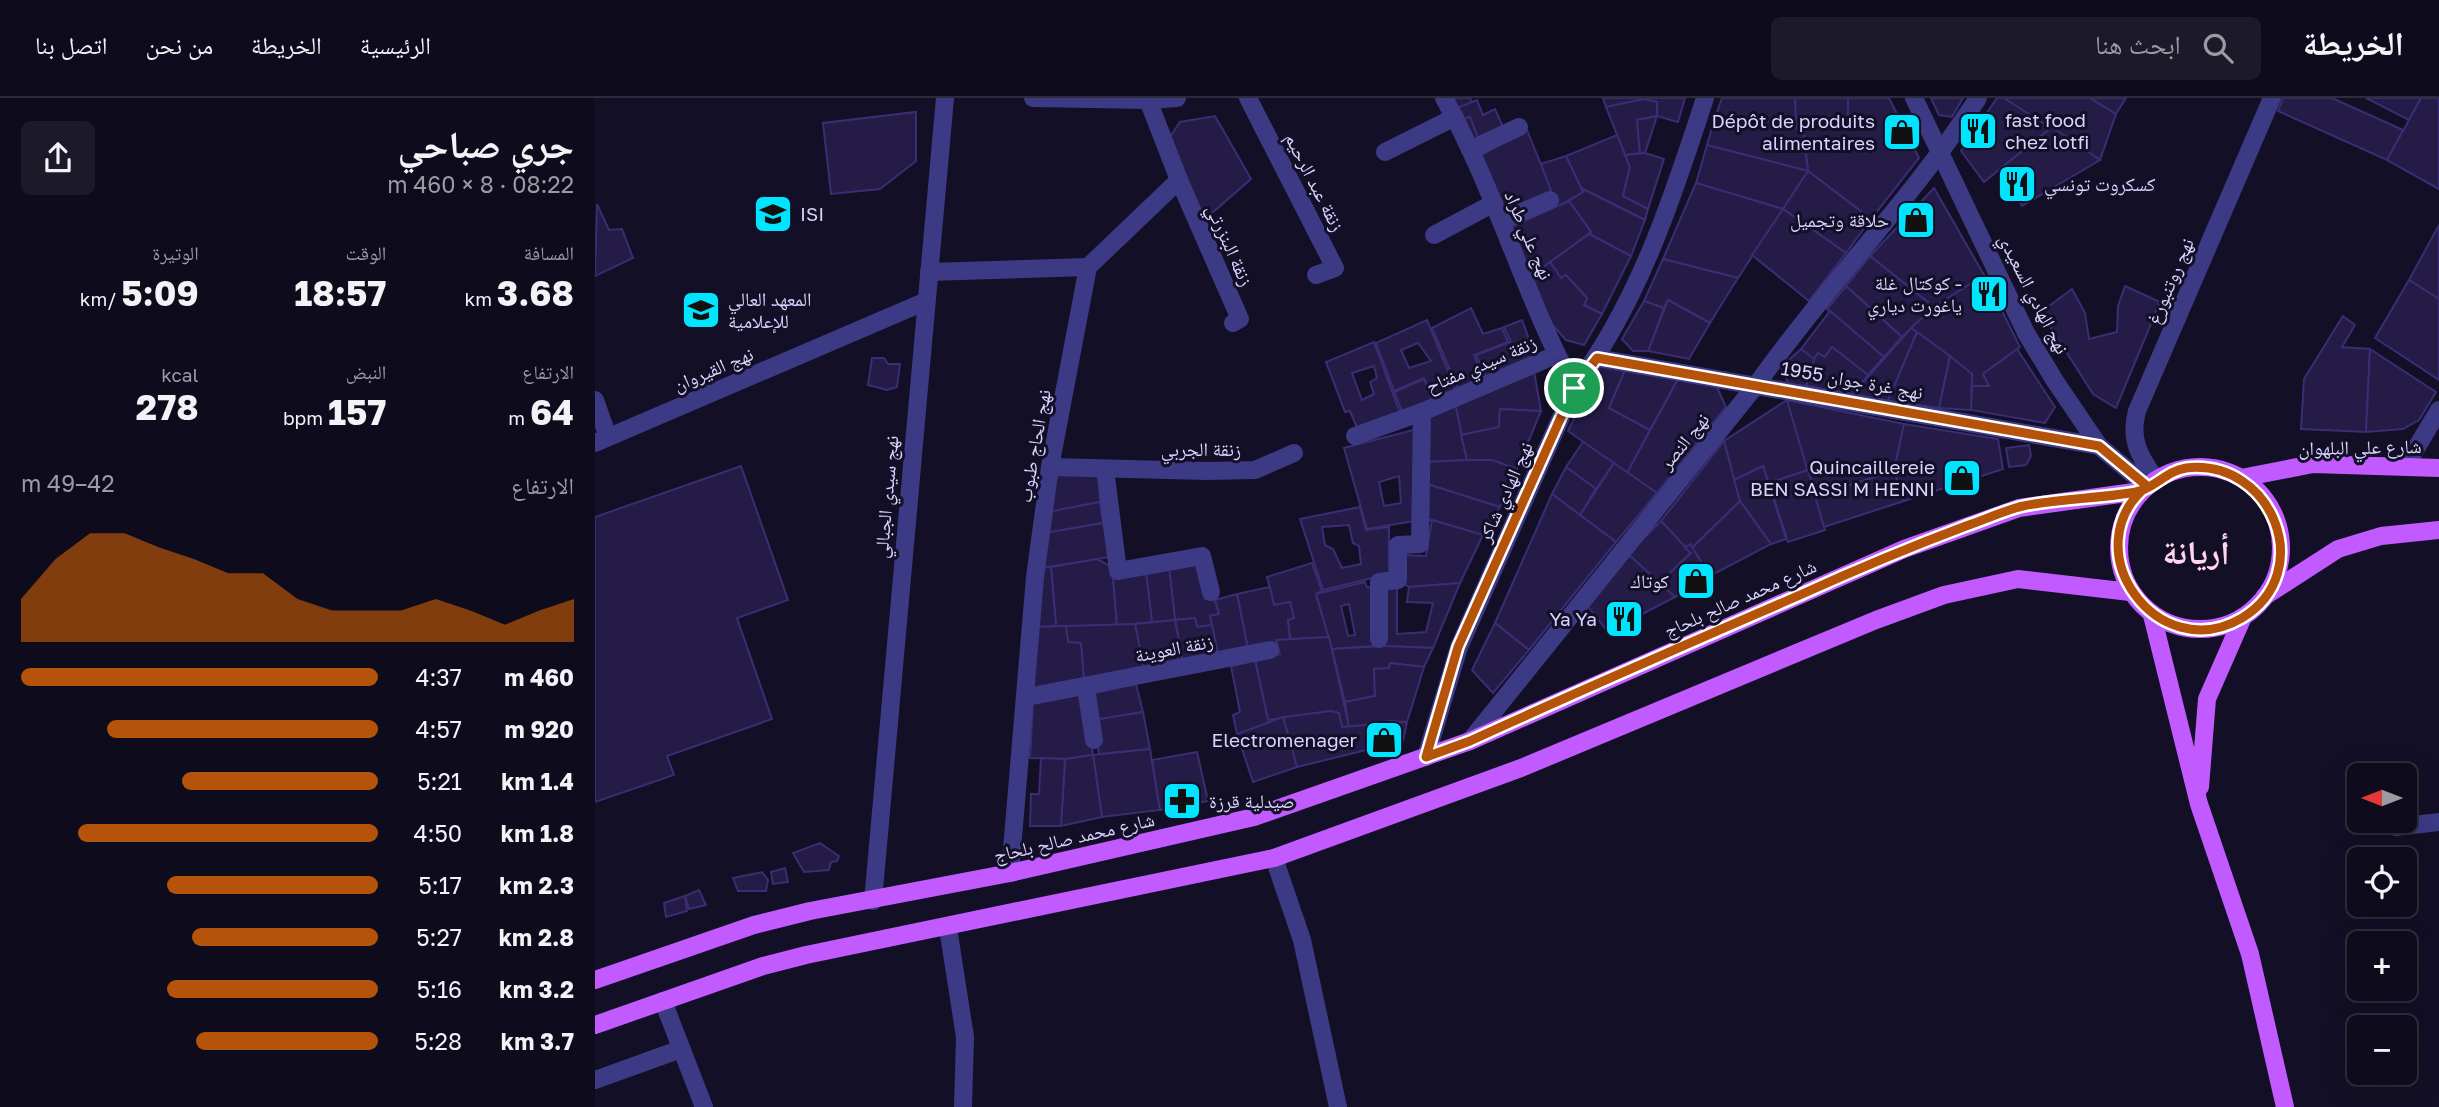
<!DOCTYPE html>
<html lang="ar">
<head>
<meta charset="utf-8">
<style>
  :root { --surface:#0e0b1c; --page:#1c1929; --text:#f1f3f6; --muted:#9b9ba3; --line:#2e2b3b; --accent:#b45309 }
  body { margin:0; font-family:"Golos Text","Noto Naskh Arabic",sans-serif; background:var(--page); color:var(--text); direction:rtl; height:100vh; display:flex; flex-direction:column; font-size:26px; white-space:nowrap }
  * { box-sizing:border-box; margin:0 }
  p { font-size:23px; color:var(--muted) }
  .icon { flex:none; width:38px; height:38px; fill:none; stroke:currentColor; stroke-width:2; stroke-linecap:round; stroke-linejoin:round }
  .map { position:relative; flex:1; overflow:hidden; direction:ltr }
  .panel { display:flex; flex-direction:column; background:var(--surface); width:595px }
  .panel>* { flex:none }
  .needle { width:46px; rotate:270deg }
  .buttons { position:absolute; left:1752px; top:665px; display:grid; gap:14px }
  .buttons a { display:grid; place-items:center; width:70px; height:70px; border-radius:10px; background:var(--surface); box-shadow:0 7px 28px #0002,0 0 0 2px var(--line); font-size:35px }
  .pin { position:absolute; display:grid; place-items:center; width:60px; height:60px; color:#fff; margin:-30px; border:4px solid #fff; border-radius:50%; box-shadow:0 2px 7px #0007 }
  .round { display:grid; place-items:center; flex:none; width:74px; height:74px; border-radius:10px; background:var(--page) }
  .headline { display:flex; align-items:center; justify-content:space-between; height:119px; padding:0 21px }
  h1 { font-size:38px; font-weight:700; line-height:52px }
  .figures { display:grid; grid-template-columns:repeat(3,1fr); gap:10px; height:119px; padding:7px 21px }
  .figures div { display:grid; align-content:center }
  .figures b { font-size:35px; font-weight:700 }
  .figures small { font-size:19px; font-weight:400 }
  .figures p { font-size:19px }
  .chart { height:196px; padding:14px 21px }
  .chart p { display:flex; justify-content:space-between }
  .chart svg { width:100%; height:126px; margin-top:7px; fill:var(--accent); opacity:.7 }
  ul { padding:0 21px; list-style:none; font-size:23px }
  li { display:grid; grid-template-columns:112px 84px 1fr; align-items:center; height:52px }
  li i { height:18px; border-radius:9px; background:var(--accent) }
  header { display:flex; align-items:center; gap:42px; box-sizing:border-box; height:98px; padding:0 35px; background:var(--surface); border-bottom:2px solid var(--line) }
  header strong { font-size:33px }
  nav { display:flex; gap:38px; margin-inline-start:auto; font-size:24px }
  .search { width:490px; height:63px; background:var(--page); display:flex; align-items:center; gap:18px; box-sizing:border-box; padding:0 24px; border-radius:10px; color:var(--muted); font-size:26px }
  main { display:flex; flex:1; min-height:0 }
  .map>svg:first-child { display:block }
  .building { fill:#241b47; stroke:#3b2d73; stroke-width:2; fill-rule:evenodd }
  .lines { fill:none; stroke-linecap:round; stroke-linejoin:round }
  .minor { stroke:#3d3a85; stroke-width:18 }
  .major { stroke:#c25bff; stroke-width:18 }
  .route-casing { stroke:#fff; stroke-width:14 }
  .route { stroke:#b45309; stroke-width:9 }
  .labels { text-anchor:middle; stroke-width:6; stroke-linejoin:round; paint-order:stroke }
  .poi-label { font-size:19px; fill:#d9d4ff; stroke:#130f26; text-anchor:end }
  .street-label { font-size:19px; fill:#d9d4ff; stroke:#130f26 }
  .town-label { font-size:33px; font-weight:bold; fill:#ffd6f0; stroke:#130f26 }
</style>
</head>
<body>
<header>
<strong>الخريطة</strong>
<div class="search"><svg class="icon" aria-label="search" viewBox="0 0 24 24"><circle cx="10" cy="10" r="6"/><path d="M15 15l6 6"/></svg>ابحث هنا</div>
<nav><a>الرئيسية</a><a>الخريطة</a><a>من نحن</a><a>اتصل بنا</a></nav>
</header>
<main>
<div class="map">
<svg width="1844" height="1009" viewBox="0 0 1844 1009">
  <rect width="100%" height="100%" fill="#130f26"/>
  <g class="building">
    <path d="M851 0H875L877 5 857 12Z"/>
    <path d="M1008 0H1048L1049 1 1011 9Z"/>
    <path d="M1090 0 1083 24 1062 18V4L1048 0Z"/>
    <path d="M1127 0H1200L1202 25 1120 20Z"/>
    <path d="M1200 0H1253V18L1201 20Z"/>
    <path d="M1253 0H1294L1324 60 1276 121 1213 73 1208 31H1202L1201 20 1253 18Z"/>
    <path d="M1336 0H1368L1357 19 1344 17Z"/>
    <path d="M1402 0H1409L1457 29 1389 84 1366 53Z"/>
    <path d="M1409 0H1495L1521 16 1505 62Z"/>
    <path d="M1495 0H1531L1521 16Z"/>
    <path d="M1688 0H1737L1808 32 1792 62 1683 13Z"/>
    <path d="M1771 0H1826L1814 22Z"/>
    <path d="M1826 0H1844V91L1792 62Z"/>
    <path d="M1049 1 1062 4V18L1042 22 1045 55 1030 57 1011 9Z"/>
    <path d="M882 2 888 17 900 11 909 31 883 40 875 19 862 23 857 12Z"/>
    <path d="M321 14V63L285 91 236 96 228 25Z"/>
    <path d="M620 18 656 81 609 122 575 39 585 24Z"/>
    <path d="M1062 18 1050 55H1045L1042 22Z"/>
    <path d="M875 19 883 40 872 45 862 23Z"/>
    <path d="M1120 20 1202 25V31H1208L1213 73 1112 47Z"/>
    <path d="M1457 29 1505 62 1427 108 1405 71Z"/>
    <path d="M932 32 957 94 908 113 884 58Z"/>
    <path d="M1022 37 1035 69 1028 98 1053 111 1050 122 986 90 971 58Z"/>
    <path d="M1112 47 1213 73 1188 111 1101 85Z"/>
    <path d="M1050 55 1069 61 1053 111 1028 98 1035 69 1030 57Z"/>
    <path d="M971 58 988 94 962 109 946 66Z"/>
    <path d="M1213 73 1276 121 1251 155 1188 111Z"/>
    <path d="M1101 85 1188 111 1143 180 1068 161Z"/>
    <path d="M986 90 1050 122 1036 158 994 136 996 134 974 103 988 94Z"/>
    <path d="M1339 90 1389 177 1339 209 1275 158Z"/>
    <path d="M974 103 996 134 937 178 916 129Z"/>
    <path d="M2 106 14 132 27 131 38 160 0 178Z"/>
    <path d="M1188 111 1251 155 1214 203 1157 157Z"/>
    <path d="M1844 127V201L1814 182Z"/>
    <path d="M994 136 1036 158 1007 216 989 207 992 200 971 177 966 180 955 164Z"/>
    <path d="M1275 158 1339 209 1307 239 1251 188Z"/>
    <path d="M1068 161 1143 180 1115 225 1073 202 1069 210 1049 203Z"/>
    <path d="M955 164 966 180 971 177 992 200 989 207 1007 216 989 247 971 242 954 223 937 178Z"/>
    <path d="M1389 177 1425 249 1388 276 1394 288H1377V276L1316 230 1339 209Z"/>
    <path d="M1814 182 1844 201V282L1780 240Z"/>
    <path d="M1251 188 1307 239 1289 259 1232 211Z"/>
    <path d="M1530 188 1565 204 1521 310 1498 296 1446 214 1477 191 1490 215 1494 241 1522 234 1523 208Z"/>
    <path d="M1073 202 1115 225 1094 261 1053 253Z"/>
    <path d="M1049 203 1069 210 1053 253H1038L1027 241Z"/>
    <path d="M876 210 888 236 907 230 913 244 879 257 889 281 863 291 837 230Z"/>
    <path d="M1235 213 1289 259 1273 277 1237 249 1230 259 1223 255 1219 261 1206 251Z"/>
    <path d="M1748 218 1760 227 1747 249 1775 251 1771 334 1706 331 1709 281Z"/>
    <path d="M832 222 861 293 839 305 829 280 799 293 781 245ZM823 245 836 263 814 270 806 252Z"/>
    <path d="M927 222 941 261 893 282 881 257 916 244 909 229Z"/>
    <path d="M1316 230 1322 234 1293 303 1258 296Z"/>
    <path d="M1322 234 1355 258 1344 310 1293 303Z"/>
    <path d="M779 244 806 318 763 332 755 313 750 314 731 264ZM779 268 782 280 775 284 779 296 767 302 757 275Z"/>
    <path d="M1237 249 1273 277 1258 296 1211 288 1219 261 1223 255 1230 259Z"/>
    <path d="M1206 251 1219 261 1211 288 1194 287 1186 269Z"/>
    <path d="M1422 251 1460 309 1450 325 1376 312 1377 288H1394L1388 276Z"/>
    <path d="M1775 251 1841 294 1824 322 1808 331 1771 334Z"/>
    <path d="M1355 258 1377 276 1376 312 1344 310Z"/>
    <path d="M277 260H289L293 266H305L302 289 292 292 273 287Z"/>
    <path d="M1005 268 1030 272 1014 310 1055 332 1032 375 973 333Z"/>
    <path d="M1030 272 1083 281 1055 332 1014 310Z"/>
    <path d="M939 273 946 313 905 311 904 329 866 337 860 305Z"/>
    <path d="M829 281 839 307 809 318 799 294Z"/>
    <path d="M1083 281 1121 287 1131 309 1062 395 1032 375Z"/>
    <path d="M1192 302 1213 372 1174 385 1168 368 1139 382 1129 343Z"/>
    <path d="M1192 302 1309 326 1299 373 1220 398Z"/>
    <path d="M860 305 872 362 831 364 829 318Z"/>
    <path d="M905 311 946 313 922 371 897 362H872L866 337 904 329Z"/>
    <path d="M1309 326 1403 341 1408 371 1309 403 1299 373Z"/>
    <path d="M822 331 819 423 772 431 749 350ZM804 378 806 405 789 408 784 384Z"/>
    <path d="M1129 343 1145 403 1097 450 1095 446 1090 450 1066 423Z"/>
    <path d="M988 344 1019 365 1001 391 971 369Z"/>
    <path d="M1434 347 1436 358 1431 367 1414 369 1411 350Z"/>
    <path d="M872 362H897L922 371 905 409 829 385 831 364Z"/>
    <path d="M1019 365 1062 395 1021 444 985 417Z"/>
    <path d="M146 368 193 502 142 520 177 621 72 658 79 677 0 704V419Z"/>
    <path d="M1168 368 1191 441 1176 446 1145 403 1139 382Z"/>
    <path d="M971 369 1001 391 985 417 957 396Z"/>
    <path d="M1213 372 1230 432 1193 444 1174 385Z"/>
    <path d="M1299 373 1309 403 1229 429 1220 398Z"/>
    <path d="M458 374 504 375 505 404 453 414Z"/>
    <path d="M829 385 905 409 888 437 837 422 832 423Z"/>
    <path d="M957 396 1021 444 934 552 900 525Z"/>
    <path d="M1145 403 1176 446 1115 478 1097 450Z"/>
    <path d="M505 404 508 425 450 435 453 414Z"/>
    <path d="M765 409 771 432 794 429V476L728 492 705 421ZM754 427 758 445 764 448 766 466 747 470 738 451 730 447 727 429Z"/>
    <path d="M837 422 888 437 865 485 814 489 808 485V457L831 458Z"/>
    <path d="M1066 423 1096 455 1064 485 1033 456Z"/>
    <path d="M508 425 515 459 446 470 450 435Z"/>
    <path d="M1095 446 1115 478 1080 499 1064 485 1096 455 1090 450Z"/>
    <path d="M1033 456 1080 499 1013 534 991 506Z"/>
    <path d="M502 461 517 469 522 528H461L456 469Z"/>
    <path d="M717 465 727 493 721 496 734 539 695 541 693 522 699 520 695 504 679 507 672 479Z"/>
    <path d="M601 466 610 501 620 502 624 516 615 518 617 527 602 529 600 520 580 522 574 469Z"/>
    <path d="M456 469 461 528 440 529 446 470Z"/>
    <path d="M574 469 580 522 557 524 551 474Z"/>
    <path d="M551 474 557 524 522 528 518 477Z"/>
    <path d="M770 484 772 489 780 490 778 548 737 551 721 496ZM754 506 760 537 753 538 746 508Z"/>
    <path d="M865 485 838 550 789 548 788 488 802 490V536L831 534 838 505 812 504 814 489Z"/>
    <path d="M675 489 679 507 695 504 699 520 693 522 695 541 653 551 642 496Z"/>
    <path d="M642 496 653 551 623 557 615 518 624 516 620 502Z"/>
    <path d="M600 520 602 529 617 527 623 557 588 564 580 522Z"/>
    <path d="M580 522 588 564 549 571 540 526Z"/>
    <path d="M900 525 934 552 898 595 877 572Z"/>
    <path d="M540 526 549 571 489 584 486 545 473 544 471 528Z"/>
    <path d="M471 528 473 544 486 545 489 584 436 594 440 529Z"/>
    <path d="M734 539 754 629H747L744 615 736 613 673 622 660 562 685 556 681 542Z"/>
    <path d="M789 548 838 550 829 569 795 565 794 570 779 571 780 598 750 604 737 551Z"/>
    <path d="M660 562 673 622 671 627 642 636 638 617 645 614 636 568Z"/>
    <path d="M795 565 829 569 812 624 796 623 754 629 750 604 780 598 779 571 794 570Z"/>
    <path d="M541 586 548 614 499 622 495 596Z"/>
    <path d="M489 596 498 657 470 661 435 660 438 604Z"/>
    <path d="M736 613 744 615 747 629 812 624 808 643 702 669 688 619Z"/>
    <path d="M548 614 555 651 504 656 499 622Z"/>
    <path d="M688 619 702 669 658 684 642 636Z"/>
    <path d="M555 651 565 712 507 719 498 657Z"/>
    <path d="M602 654 613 703 565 712 557 662Z"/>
    <path d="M498 657 507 719 466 728 470 661Z"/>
    <path d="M446 660 470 661 466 728H435L436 696H444Z"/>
    <path d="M225 745 244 758 242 763 236 764 234 772 209 774 198 755Z"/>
    <path d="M190 770 193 784 178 786 176 774Z"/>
    <path d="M167 774 173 782 171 793H143L138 780Z"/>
    <path d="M104 792 111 807 94 811 90 798Z"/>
    <path d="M90 798 92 813 71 819 69 805Z"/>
  </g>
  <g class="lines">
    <g class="minor">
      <path d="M438 0 553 2"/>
      <path d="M653 0 740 170 721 177"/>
      <path d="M849 0C901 93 929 197 979 290"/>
      <path d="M1319 0 1431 235 1460 283 1504 348 1552 388"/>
      <path d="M875 52 924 29"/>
      <path d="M790 54 860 19"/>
      <path d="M584 82 645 221 638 225"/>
      <path d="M906 123 955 102"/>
      <path d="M839 137 899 105"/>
      <path d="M334 174 493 169"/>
      <path d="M1002 260 1504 348"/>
      <path d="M0 302 13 339"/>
      <path d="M760 338 827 314"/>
      <path d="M0 345 329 204"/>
      <path d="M1811 367 1844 312"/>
      <path d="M455 369 612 373 660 372 699 355"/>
      <path d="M510 371 523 473 607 458 616 494"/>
      <path d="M1561 382C1545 359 1534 342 1542 313L1677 0"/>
      <path d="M784 541V484L803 482V447L825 446 827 314 961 257"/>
      <path d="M491 590 499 642"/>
      <path d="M432 599 675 552"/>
      <path d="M875 643 1162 286C1232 187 1317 101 1383 0"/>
      <path d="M831 659 864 549 979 290C1043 206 1078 99 1110 0"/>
      <path d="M1801 729 1844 724"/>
      <path d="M679 760 707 842 743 1009"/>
      <path d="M415 775 440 479 455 369 493 169 584 82 553 2 582 0"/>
      <path d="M278 803 350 0"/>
      <path d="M353 830 370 939 368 1009"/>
      <path d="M68 903 109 1009"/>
      <path d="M0 982 86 951"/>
    </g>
    <g class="major">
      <circle cx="1605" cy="450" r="81"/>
      <path d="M1646 380 1718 366 1844 370"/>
      <path d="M1670 498 1743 451 1786 438 1844 432"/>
      <path d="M1557 517 1604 706 1655 856 1690 1009"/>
      <path d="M1605 689 1612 601 1648 519"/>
      <path d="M0 882 159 827 215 813 415 775 659 719 875 643 1309 451 1424 410 1546 393"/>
      <path d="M0 927 168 868 211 857 679 760 926 670 1281 522 1349 497 1423 481 1535 494"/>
    </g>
  </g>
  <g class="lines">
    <g class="route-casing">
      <path id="route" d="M979 290 863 549 831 659 875 643C984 593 1095 545 1205 497 1260 472 1315 449 1371 428 1389 422 1406 414 1424 409 1462 400 1503 401 1541 394 1559 391 1571 373 1591 370 1677 360 1723 474 1647 520 1562 570 1477 450 1552 388L1504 348 1002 260 979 290"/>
    </g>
    <use href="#route" class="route"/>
  </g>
  <defs>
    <g id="restaurant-square" transform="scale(2.0125)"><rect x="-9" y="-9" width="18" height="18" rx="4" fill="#00e5ff" stroke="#130f26"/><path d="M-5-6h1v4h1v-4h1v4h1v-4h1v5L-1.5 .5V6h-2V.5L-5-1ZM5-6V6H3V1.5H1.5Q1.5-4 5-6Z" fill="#111"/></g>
    <g id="shop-square" transform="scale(2.0125)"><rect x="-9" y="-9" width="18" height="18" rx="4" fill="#00e5ff" stroke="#130f26"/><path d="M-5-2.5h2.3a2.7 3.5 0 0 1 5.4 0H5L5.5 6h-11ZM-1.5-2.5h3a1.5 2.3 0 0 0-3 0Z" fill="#111"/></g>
    <g id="university-square" transform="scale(2.0125)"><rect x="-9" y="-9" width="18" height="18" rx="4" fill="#00e5ff" stroke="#130f26"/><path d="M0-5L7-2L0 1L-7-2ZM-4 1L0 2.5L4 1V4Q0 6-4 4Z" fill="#111"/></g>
    <g id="pharmacy-square" transform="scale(2.0125)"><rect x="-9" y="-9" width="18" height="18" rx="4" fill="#00e5ff" stroke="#130f26"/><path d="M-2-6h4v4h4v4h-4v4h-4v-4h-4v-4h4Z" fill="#111"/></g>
  </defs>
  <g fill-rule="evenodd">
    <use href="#restaurant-square" x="1383" y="33"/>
    <use href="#shop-square" x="1307" y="34"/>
    <use href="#restaurant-square" x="1422" y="86"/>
    <use href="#university-square" x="178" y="116"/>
    <use href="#shop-square" x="1321" y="122"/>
    <use href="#restaurant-square" x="1394" y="196"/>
    <use href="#university-square" x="106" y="212"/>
    <use href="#shop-square" x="1367" y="380"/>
    <use href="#shop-square" x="1101" y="483"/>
    <use href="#restaurant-square" x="1029" y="521"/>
    <use href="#shop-square" x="789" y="642"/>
    <use href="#pharmacy-square" x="587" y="703"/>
  </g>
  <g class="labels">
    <g class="poi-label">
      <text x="1410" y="29" text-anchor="start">fast food<tspan x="1410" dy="22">chez lotfi</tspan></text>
      <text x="1280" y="30">Dépôt de produits<tspan x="1280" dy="22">alimentaires</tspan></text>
      <text x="1449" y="93" text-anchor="start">كسكروت تونسي</text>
      <text x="205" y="123" text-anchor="start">ISI</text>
      <text x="1294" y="129">حلاقة وتجميل</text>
      <text x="1367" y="192">كوكتال غلة -<tspan x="1367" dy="22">ياغورت دياري</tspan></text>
      <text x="133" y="208" text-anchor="start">المعهد العالي<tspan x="133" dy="22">للإعلامية</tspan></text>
      <text x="1340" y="376">Quincaillereie<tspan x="1340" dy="22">BEN SASSI M HENNI</tspan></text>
      <text x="1074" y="490">كوتاك</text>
      <text x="1002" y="528">Ya Ya</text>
      <text x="762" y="649">Electromenager</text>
      <text x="614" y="710" text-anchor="start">صيدلية قرزة</text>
    </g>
    <g class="street-label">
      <text transform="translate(720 84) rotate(63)" y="7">زنقة عبد الرحيم</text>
      <text transform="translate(934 137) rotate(67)" y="7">نهج علي طراد</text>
      <text transform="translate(635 147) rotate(66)" y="7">زنقة البنزرتي</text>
      <text transform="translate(1575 183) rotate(-67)" y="7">نهج روتنبورغ</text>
      <text transform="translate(1439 196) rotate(63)" y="7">نهج الهادي السعيدي</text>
      <text transform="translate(886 266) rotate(-23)" y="7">زنقة سيدي مفتاح</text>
      <text transform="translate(118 271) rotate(-23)" y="7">نهج القيروان</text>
      <text transform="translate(1257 282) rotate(10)" y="7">1955 نهج غرة جوان</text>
      <text transform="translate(1089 343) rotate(-51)" y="7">نهج النصر</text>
      <text transform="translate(439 348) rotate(-80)" y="7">نهج الحاج طبوب</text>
      <text transform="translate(1765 349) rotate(-1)" y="7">شارع علي البلهوان</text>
      <text x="606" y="358">زنقة الجربي</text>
      <text transform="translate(910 394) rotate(-66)" y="7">نهج الهادي شاكر</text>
      <text transform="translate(291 399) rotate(-85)" y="7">نهج سيدي الجبالي</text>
      <text transform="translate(1145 500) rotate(-24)" y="7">شارع محمد صالح بلحاج</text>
      <text transform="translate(579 550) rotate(-11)" y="7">زنقة العوينة</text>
      <text transform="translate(479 739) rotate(-13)" y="7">شارع محمد صالح بلحاج</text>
    </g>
    <g class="town-label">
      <text x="1601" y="466">أريانة</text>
    </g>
  </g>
</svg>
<div class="buttons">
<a><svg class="needle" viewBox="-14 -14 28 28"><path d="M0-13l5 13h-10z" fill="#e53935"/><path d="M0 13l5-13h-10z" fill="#9b9ba3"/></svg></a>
<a><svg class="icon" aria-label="locate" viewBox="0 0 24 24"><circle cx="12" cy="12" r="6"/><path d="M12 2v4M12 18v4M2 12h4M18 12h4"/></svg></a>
<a>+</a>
<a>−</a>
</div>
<div class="pin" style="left:979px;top:290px;background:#1e9e55"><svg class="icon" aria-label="arrive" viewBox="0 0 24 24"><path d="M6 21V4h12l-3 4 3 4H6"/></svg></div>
</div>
<section class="panel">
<div class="headline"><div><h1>جري صباحي</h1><p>08:22 · 8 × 460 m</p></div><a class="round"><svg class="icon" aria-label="share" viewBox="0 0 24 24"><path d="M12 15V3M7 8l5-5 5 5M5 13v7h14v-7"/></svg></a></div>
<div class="figures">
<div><p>المسافة</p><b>3.68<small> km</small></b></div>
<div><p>الوقت</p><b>18:57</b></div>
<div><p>الوتيرة</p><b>5:09<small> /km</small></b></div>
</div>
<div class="figures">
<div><p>الارتفاع</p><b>64<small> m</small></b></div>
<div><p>النبض</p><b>157<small> bpm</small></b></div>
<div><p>kcal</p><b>278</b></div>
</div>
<div class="chart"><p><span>الارتفاع</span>42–49 m</p>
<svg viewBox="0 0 160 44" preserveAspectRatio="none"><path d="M0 44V29L10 15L20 6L30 6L40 11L50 15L60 20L70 20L80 29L90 33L100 33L110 33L120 29L130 33L140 38L150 33L160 29V44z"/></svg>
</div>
<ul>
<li><b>460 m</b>4:37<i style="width:100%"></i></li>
<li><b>920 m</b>4:57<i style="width:76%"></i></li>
<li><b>1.4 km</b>5:21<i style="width:55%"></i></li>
<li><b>1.8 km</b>4:50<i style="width:84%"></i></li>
<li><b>2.3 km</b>5:17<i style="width:59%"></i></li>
<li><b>2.8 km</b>5:27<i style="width:52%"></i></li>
<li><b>3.2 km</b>5:16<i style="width:59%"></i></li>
<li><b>3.7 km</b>5:28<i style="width:51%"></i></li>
</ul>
</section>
</main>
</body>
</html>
